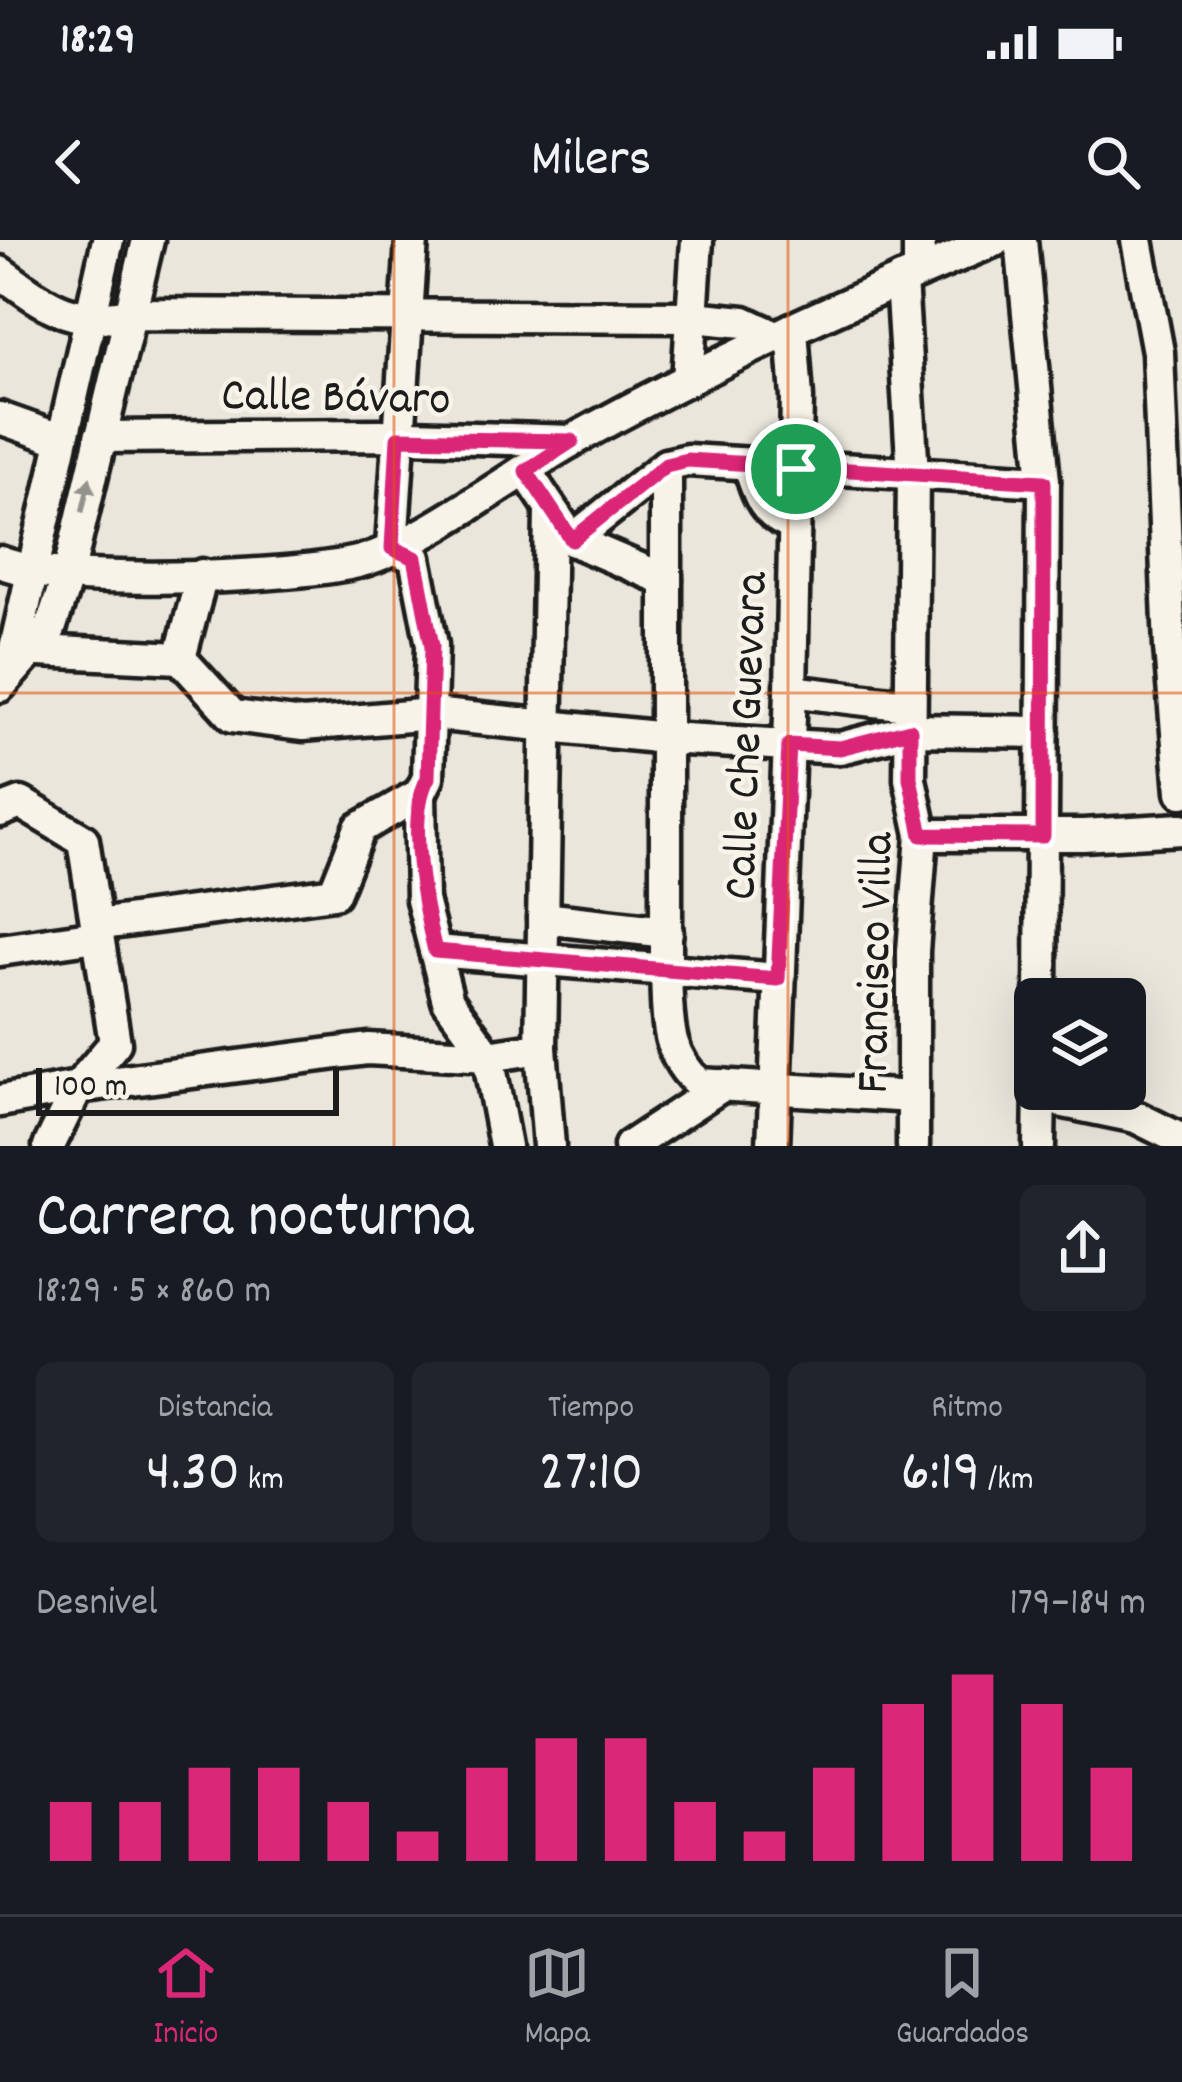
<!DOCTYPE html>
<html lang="es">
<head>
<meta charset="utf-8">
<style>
  :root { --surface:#171b24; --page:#20242c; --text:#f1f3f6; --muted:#9ea1a6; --line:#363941; --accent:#db2777 }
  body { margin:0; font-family:Dekko,sans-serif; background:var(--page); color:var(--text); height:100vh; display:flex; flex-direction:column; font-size:45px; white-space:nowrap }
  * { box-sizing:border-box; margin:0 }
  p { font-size:39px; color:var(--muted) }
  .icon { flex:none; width:66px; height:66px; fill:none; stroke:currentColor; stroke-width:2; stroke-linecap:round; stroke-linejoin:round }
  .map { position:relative; height:906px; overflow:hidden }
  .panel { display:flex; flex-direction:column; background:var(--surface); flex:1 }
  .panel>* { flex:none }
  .tools { position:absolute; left:1014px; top:738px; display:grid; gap:24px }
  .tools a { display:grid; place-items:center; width:132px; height:132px; border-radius:18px; background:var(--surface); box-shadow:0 12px 48px #0002; font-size:60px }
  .scale { position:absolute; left:36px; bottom:30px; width:303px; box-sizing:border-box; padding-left:12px; border:6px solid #1c1c1c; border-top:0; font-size:33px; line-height:42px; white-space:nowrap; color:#1c1c1c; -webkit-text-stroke:9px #f7f3e8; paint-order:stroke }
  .pin { position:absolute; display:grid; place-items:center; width:102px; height:102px; color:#fff; margin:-51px; border:6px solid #fff; border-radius:50%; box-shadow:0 3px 12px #0007 }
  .round { display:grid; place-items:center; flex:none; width:126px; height:126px; border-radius:18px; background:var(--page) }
  .summary { display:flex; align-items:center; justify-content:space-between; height:204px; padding:0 36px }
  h1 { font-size:66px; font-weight:600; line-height:90px }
  .metrics { display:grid; grid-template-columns:repeat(3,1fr); gap:18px; height:204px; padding:12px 36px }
  .metrics div { display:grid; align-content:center; border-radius:18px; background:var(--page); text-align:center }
  .metrics b { font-size:60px; font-weight:600 }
  .metrics small { font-size:33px; font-weight:400 }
  .metrics p { font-size:33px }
  .chart { height:336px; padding:24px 36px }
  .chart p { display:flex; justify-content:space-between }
  .chart svg { width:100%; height:216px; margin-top:12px; stroke:var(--accent); stroke-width:6 }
  .status { display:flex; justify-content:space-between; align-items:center; height:84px; padding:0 60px; background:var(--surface); direction:ltr }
  .status svg { height:33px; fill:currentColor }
  header { display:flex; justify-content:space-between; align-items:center; height:156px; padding:0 36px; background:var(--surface); font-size:54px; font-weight:600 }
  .dock { display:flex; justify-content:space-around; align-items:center; height:168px; border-top:3px solid var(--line); background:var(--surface); font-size:33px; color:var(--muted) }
  .dock a { display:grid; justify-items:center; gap:6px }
  .dock .active { color:var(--accent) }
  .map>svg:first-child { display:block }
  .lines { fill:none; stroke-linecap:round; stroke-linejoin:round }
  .minor-casing { stroke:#1c1c1c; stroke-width:39 }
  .minor { stroke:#f7f3e8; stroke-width:30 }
  .oneway { fill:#94928c }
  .route-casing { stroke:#fff; stroke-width:24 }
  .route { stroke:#db2777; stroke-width:15 }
  .grid { fill:none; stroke:#de560d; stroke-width:3; stroke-opacity:0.55 }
  .labels { text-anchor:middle; stroke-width:9; stroke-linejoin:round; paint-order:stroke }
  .street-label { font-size:48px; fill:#1c1c1c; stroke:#f7f3e8 }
</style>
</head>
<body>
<div class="status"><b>18:29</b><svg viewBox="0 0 49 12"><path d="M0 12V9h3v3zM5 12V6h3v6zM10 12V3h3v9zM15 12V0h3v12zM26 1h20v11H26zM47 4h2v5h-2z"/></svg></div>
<header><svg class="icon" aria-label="back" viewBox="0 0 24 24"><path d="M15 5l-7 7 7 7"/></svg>Milers<svg class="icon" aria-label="search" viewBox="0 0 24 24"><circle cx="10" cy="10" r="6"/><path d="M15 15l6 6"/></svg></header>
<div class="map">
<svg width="1182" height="906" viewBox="0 0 1182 906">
  <rect width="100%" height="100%" fill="#eae6dc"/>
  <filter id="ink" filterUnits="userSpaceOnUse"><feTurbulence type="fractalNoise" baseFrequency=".00833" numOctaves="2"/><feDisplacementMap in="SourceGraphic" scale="24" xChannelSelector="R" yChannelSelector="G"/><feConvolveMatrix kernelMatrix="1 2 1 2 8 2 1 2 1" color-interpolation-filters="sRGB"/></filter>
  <g filter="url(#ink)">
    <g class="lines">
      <g class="minor-casing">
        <g id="minor">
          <path d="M1021 0 1044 241 1041 759"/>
          <path d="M1137 0 1158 112 1170 408 1182 552"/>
          <path d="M0 32C49 67 69 85 131 74L693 77 744 82 776 97"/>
          <path d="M919 32V0"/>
          <path d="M901 40 913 234 910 539 922 595 913 711V906"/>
          <path d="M688 140 697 0"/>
          <path d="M0 178 59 199"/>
          <path d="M100 197 380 195 572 201"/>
          <path d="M666 225V732C668 775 664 815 700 844L913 857"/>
          <path d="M749 226C758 254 764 276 794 285"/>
          <path d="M526 231 572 300 666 340"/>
          <path d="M572 300 666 225 687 220 1044 241"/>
          <path d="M0 322C61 347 284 338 353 323 414 311 517 231 575 199 711 123 852 60 996 0"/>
          <path d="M202 335 180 418 233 476 303 485 432 474 666 498 840 508 910 490 1043 492"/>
          <path d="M18 410 180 418"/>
          <path d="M10 430 108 0"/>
          <path d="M0 446 50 389 68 335 148 0"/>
          <path d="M791 451 909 465"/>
          <path d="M420 554 422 660 448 761 488 816 505 906"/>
          <path d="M0 571 21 563 83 600 115 803 78 847 0 861"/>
          <path d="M922 595H1083L1182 589"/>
          <path d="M543 678 667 692"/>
          <path d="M96 685 334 653 360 588 420 554 428 538 432 405 415 318 392 307 412 0"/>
          <path d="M0 710 97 696"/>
          <path d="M435 711 778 739"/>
          <path d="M1040 857 1136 877 1182 900"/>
          <path d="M49 906 78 847 368 809 488 816 541 808"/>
          <path d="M549 906 541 808 550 271"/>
          <path d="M630 906 723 845"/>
          <path d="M773 906 791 451 797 158 792 89"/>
          <path d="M1039 906 1040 849"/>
        </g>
      </g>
      <use href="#minor" class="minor"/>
    </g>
    <defs><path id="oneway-solid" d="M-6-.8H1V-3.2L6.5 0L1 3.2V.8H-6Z" transform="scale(3)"/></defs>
    <use class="oneway" href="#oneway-solid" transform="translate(86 255) rotate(-77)"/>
  </g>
  <g class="lines" filter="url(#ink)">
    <g class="route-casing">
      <path id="route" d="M398 198 572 201 526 231 572 300 666 225 687 220 1044 242 1043 596 922 595 910 538V490L840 508 789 505 778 739 435 711C424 667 406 578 428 538L432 406 415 318 392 308Z"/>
    </g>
    <use href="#route" class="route"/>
  </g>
  <path class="grid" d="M394 0V906M788 0V906M0 453H1182"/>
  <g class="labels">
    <g class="street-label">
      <text transform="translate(336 153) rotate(1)" y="17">Calle Bávaro</text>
      <text transform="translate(742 496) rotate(-88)" y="17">Calle Che Guevara</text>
      <text transform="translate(871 723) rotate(-89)" y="17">Francisco Villa</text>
    </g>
  </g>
</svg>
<div class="tools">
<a><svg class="icon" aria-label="layers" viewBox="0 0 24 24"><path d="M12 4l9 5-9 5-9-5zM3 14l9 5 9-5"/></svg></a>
</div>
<div class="scale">100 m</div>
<div class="pin" style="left:796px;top:229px;background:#1e9e55"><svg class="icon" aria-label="arrive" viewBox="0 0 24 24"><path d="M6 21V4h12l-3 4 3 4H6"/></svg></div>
</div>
<section class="panel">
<div class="summary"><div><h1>Carrera nocturna</h1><p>18:29 · 5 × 860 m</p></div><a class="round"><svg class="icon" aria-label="share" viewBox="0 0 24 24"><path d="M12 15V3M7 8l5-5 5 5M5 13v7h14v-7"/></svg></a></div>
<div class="metrics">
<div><p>Distancia</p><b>4.30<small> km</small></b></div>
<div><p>Tiempo</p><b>27:10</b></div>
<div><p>Ritmo</p><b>6:19<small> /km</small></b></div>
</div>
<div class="chart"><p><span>Desnivel</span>179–184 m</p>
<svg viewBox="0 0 160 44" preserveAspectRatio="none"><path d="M5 44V32M15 44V32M25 44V25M35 44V25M45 44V32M55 44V38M65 44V25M75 44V19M85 44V19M95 44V32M105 44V38M115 44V25M125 44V12M135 44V6M145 44V12M155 44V25"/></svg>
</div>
</section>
<nav class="dock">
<a class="active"><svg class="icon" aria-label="home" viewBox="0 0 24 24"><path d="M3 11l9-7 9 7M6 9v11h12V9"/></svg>Inicio</a>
<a><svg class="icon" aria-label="map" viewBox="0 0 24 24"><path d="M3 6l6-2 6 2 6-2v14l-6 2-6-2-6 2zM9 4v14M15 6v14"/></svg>Mapa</a>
<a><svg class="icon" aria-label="saved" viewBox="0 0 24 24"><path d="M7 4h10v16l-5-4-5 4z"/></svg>Guardados</a>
</nav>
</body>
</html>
